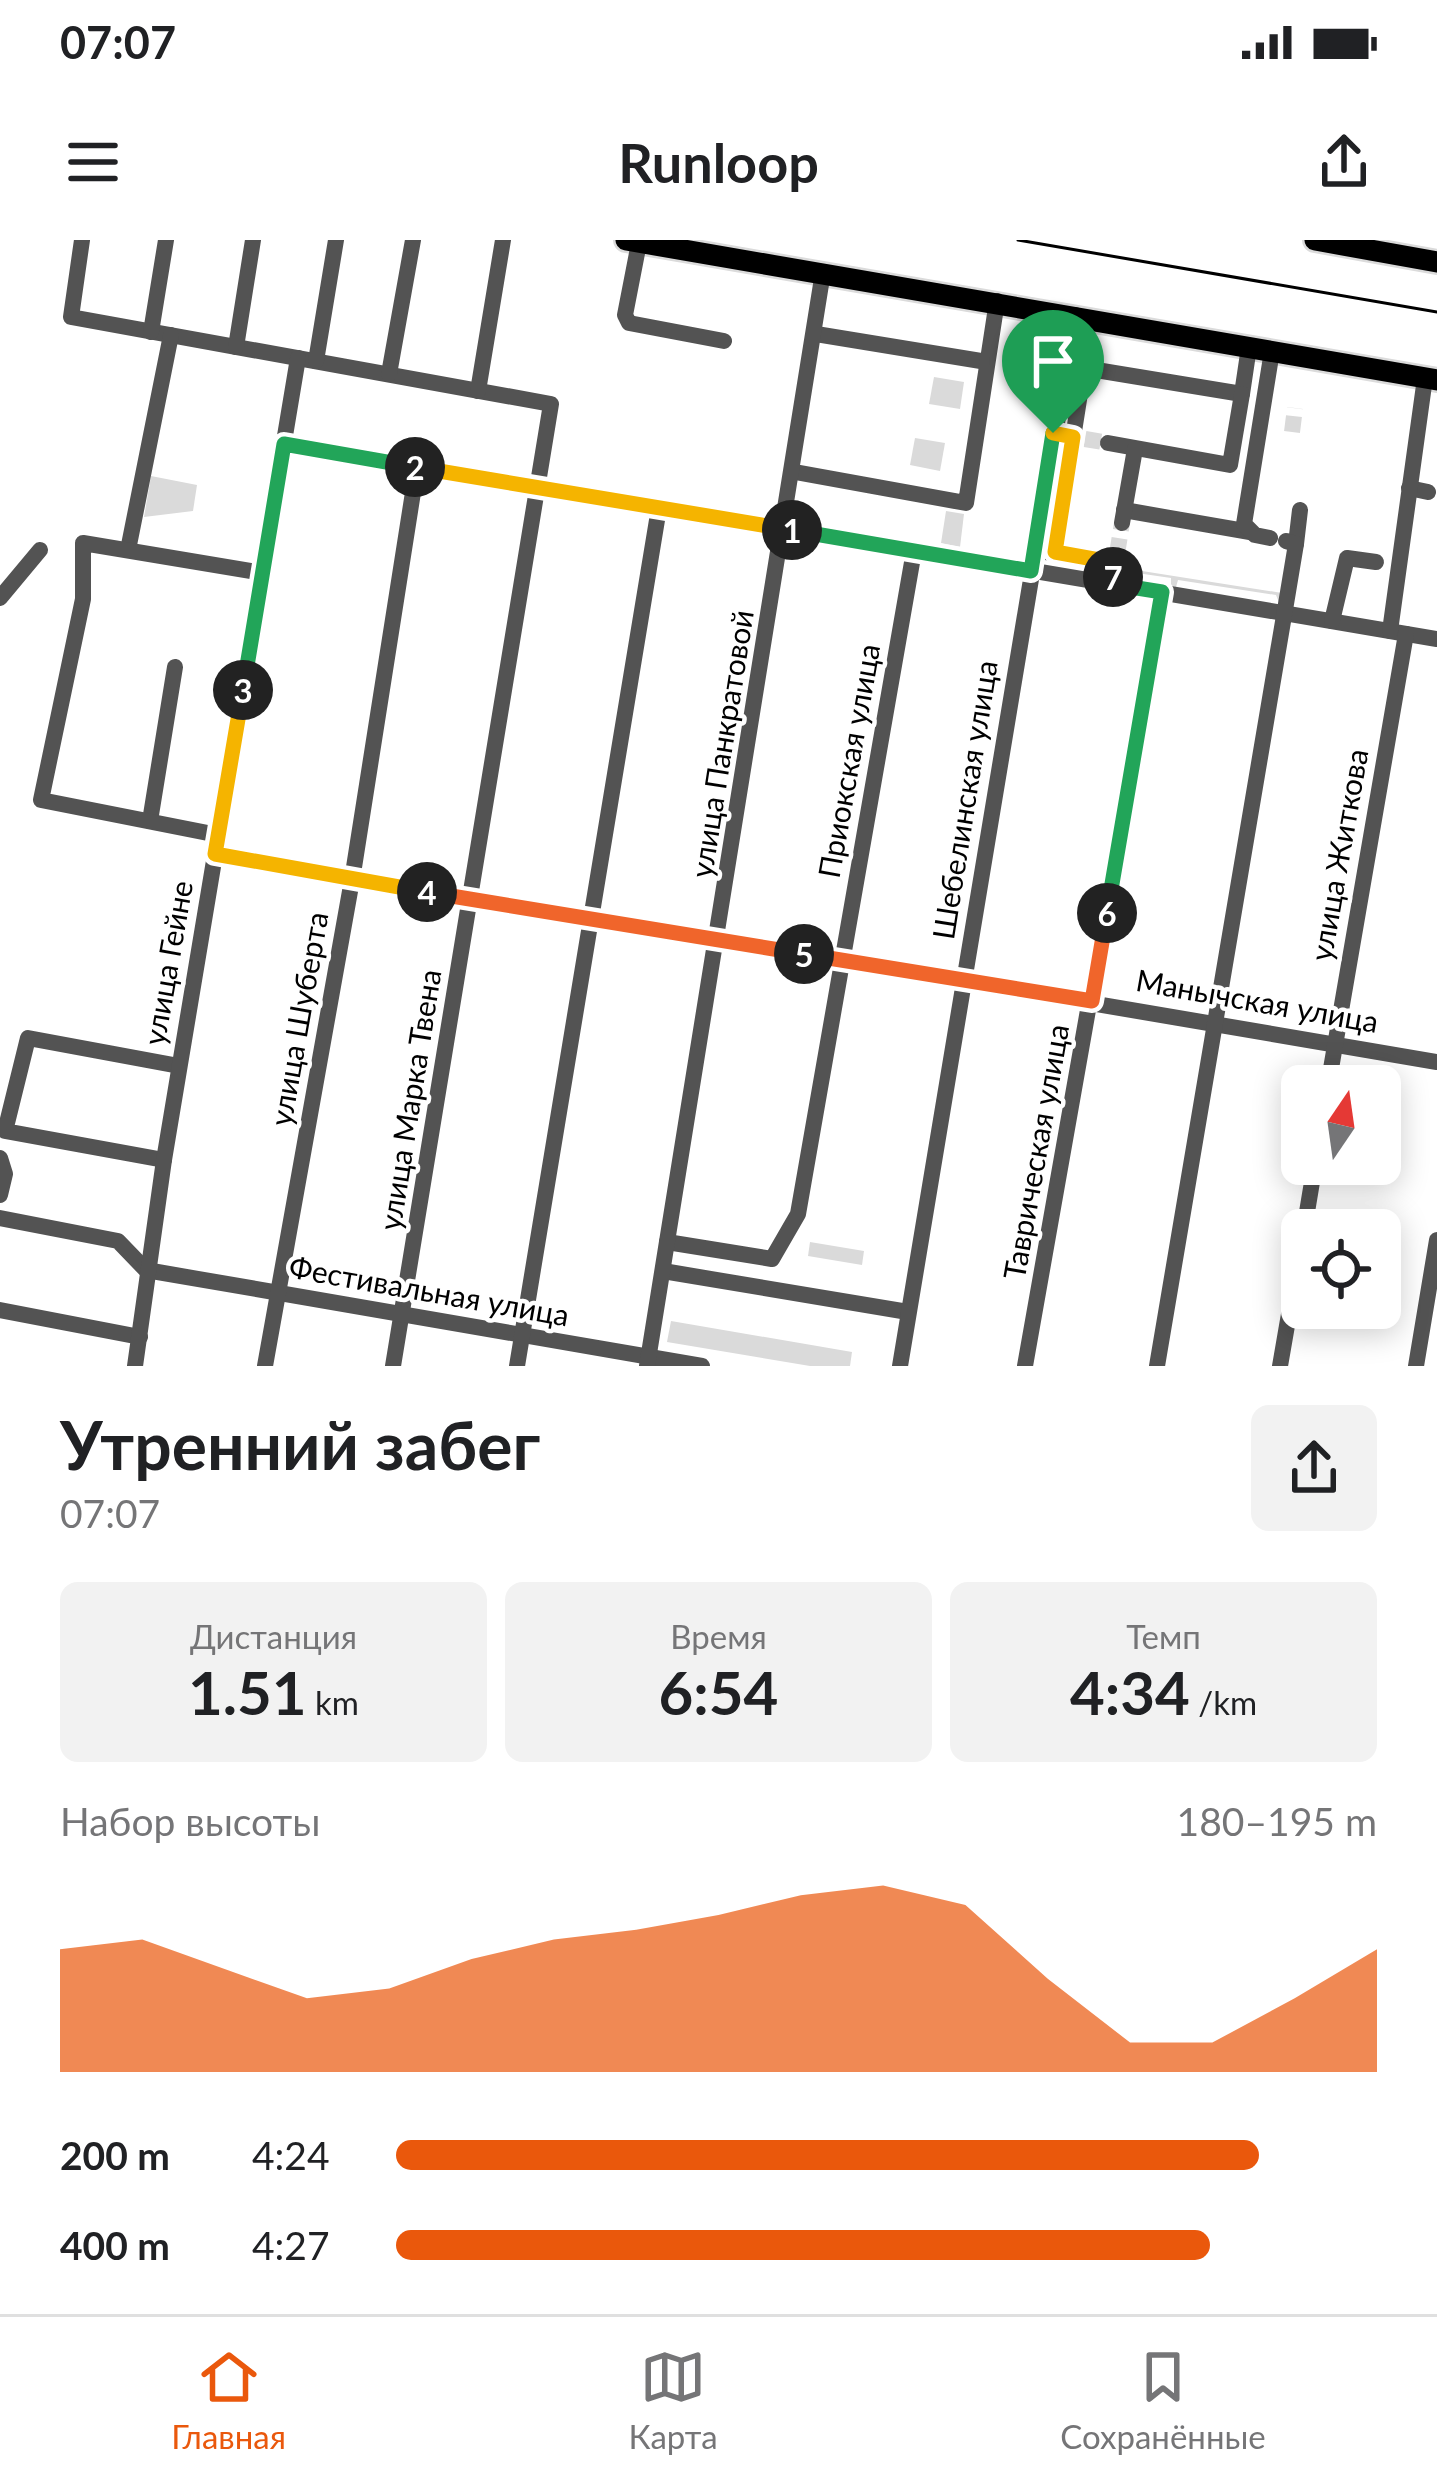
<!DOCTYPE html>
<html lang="ru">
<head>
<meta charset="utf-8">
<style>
  :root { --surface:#fff; --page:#f2f2f2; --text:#202124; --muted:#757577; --line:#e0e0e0; --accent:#ea580c }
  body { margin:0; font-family:Lato,sans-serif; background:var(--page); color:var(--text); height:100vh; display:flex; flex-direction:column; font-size:45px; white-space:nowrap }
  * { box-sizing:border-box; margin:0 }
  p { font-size:39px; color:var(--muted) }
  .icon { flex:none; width:66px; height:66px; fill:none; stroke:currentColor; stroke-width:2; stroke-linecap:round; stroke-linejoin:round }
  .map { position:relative; height:1126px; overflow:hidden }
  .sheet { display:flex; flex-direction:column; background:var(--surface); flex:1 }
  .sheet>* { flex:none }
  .needle { width:78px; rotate:13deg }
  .controls { position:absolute; left:1281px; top:825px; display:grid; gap:24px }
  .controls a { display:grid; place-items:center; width:120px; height:120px; border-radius:18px; background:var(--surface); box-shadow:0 6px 30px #0003; font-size:60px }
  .pin { position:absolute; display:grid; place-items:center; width:102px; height:102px; color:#fff; margin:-123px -51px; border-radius:50% 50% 50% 0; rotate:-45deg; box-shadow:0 0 12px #0007 }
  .pin .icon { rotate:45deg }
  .km { position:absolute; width:60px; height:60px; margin:-30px; border-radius:50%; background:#222; color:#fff; font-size:33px; line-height:60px; text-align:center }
  .round { display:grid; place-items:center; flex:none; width:126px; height:126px; border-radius:18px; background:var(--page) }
  .overview { display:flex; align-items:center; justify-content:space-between; height:204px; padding:0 60px }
  h1 { font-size:66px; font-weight:700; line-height:90px }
  .figures { display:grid; grid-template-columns:repeat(3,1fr); gap:18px; height:204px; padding:12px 60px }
  .figures div { display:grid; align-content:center; border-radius:18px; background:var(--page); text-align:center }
  .figures b { font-size:60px; font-weight:700 }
  .figures small { font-size:33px; font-weight:400 }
  .figures p { font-size:33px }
  .chart { height:336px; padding:24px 60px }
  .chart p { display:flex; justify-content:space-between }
  .chart svg { width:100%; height:216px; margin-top:12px; fill:var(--accent); opacity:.7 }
  ul { padding:0 60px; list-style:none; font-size:39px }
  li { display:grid; grid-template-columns:192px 144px 1fr; align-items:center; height:90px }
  li i { height:30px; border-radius:15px; background:var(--accent) }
  .status { display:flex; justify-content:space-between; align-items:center; height:84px; padding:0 60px; background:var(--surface); direction:ltr }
  .status svg { height:33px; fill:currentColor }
  header { display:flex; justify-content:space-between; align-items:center; height:156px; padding:0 60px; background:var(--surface); font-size:54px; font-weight:700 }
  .menu { display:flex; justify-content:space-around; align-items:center; height:168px; border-top:3px solid var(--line); background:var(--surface); font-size:33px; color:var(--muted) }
  .menu a { display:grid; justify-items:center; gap:6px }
  .menu .active { color:var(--accent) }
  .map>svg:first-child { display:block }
  .green { fill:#dadada }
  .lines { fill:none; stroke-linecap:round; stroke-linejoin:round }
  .minor-tunnel { stroke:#d9d9d9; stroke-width:16; stroke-dasharray:16 8; stroke-linecap:butt }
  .major-casing { stroke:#dbdbdb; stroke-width:26 }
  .minor { stroke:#535353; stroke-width:16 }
  .major { stroke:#000; stroke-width:21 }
  .tram { stroke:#000; stroke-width:3 }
  .split-1-casing { stroke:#fff; stroke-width:24 }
  .split-2-casing { stroke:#fff; stroke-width:24 }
  .split-3-casing { stroke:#fff; stroke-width:24 }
  .split-4-casing { stroke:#fff; stroke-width:24 }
  .split-5-casing { stroke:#fff; stroke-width:24 }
  .split-6-casing { stroke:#fff; stroke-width:24 }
  .split-7-casing { stroke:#fff; stroke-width:24 }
  .split-8-casing { stroke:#fff; stroke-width:24 }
  .split-1 { stroke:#22a559; stroke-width:15 }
  .split-2 { stroke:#f5b400; stroke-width:15 }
  .split-3 { stroke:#22a559; stroke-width:15 }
  .split-4 { stroke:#f5b400; stroke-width:15 }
  .split-5 { stroke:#f0652b; stroke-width:15 }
  .split-6 { stroke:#f0652b; stroke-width:15 }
  .split-7 { stroke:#22a559; stroke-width:15 }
  .split-8 { stroke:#f5b400; stroke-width:15 }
  .labels { text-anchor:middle; stroke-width:9; stroke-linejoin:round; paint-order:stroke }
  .street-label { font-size:30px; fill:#000; stroke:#fff }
</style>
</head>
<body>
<div class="status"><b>07:07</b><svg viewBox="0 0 49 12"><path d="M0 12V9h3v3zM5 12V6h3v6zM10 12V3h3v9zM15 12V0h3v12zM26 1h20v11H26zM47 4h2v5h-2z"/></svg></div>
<header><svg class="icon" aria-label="menu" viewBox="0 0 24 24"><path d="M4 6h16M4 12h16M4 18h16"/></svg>Runloop<svg class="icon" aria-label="share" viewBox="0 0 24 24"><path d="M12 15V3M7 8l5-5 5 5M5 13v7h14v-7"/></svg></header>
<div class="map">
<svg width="1437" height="1126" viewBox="0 0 1437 1126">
  <rect width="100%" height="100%" fill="#fff"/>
  <g class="green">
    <path d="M934 137 964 142 960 169 929 164Z"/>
    <path d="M915 198 945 203 940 231 910 225Z"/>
    <path d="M151 236 197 245 193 271 144 277Z"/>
    <path d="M946 271 964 274 960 307 941 303Z"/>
    <path d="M1123 328 1282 353 1280 365 1276 355 1178 340 1176 347 1171 346V338L1130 332 1127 339 1122 338Z"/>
    <path d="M810 1002 864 1011 862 1025 808 1016Z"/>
    <path d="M671 1081 852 1112 850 1126H810L667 1102Z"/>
  </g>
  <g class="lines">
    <g class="minor-tunnel">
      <path d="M1292 192 1295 168"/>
      <path d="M1085 199 1108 203"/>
      <path d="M1117 314 1122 283"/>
    </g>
    <g class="major-casing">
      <g id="major">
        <path d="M626 0 1437 140"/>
        <path d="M1315 0 1437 22"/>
      </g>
    </g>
    <g class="minor">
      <path d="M82 0 71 77 551 164 393 1126"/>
      <path d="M639 3 625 75 629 83 724 101"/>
      <path d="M151 92 166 0"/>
      <path d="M1070 92 1084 128 1242 154 1249 107"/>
      <path d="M816 94 987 122"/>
      <path d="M236 107 253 0"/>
      <path d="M316 121 336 0"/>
      <path d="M389 134 413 0"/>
      <path d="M478 151 503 0"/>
      <path d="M1108 203 1230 225 1242 154"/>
      <path d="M284 204 1437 399"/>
      <path d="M795 232 966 263 997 61"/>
      <path d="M1409 248 1428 252"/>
      <path d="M1124 270 1250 292"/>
      <path d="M1122 283 1135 209"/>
      <path d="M1270 298 1255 295 1244 284 1272 111"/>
      <path d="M1296 304 1300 270"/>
      <path d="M128 310 171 95"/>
      <path d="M1046 312 1116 323"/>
      <path d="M1055 312 1084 128"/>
      <path d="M0 358 40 310"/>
      <path d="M1332 381 1347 318 1376 322"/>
      <path d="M1390 391 1425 138"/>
      <path d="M150 581 175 427"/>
      <path d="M218 595 41 560 83 359V303L263 333"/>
      <path d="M215 614 1437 822"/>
      <path d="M1328 846 1406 394"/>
      <path d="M0 918 5 934 0 955"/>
      <path d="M164 920 5 891 28 798 179 826"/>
      <path d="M0 978 118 1001 146 1030 702 1126"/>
      <path d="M1304 990 1315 924"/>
      <path d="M667 1002 772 1019 798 974 914 311"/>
      <path d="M663 1031 908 1072"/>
      <path d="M0 1070 140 1097"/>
      <path d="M135 1126 164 920 298 118"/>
      <path d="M265 1126 352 640 417 227"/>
      <path d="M517 1126 659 268"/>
      <path d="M647 1126 823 32"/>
      <path d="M900 1126 1075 75"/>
      <path d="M1025 1126 1162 352"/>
      <path d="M1157 1126 1288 352 1296 304 1286 301"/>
      <path d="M1280 1126 1302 999"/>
      <path d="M1416 1126 1437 1000"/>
    </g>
    <use href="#major" class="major"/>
    <path class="tram" d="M1018 0 1437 72"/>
  </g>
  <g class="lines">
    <g class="split-1-casing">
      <path id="split-1" d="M792 290 1031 331 1053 193"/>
    </g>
    <g class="split-2-casing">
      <path id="split-2" d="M415 227 792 290"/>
    </g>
    <g class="split-3-casing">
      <path id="split-3" d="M243 450 284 204 415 227"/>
    </g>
    <g class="split-4-casing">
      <path id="split-4" d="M243 450 215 614 427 652"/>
    </g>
    <g class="split-5-casing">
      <path id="split-5" d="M427 652 804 714"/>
    </g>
    <g class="split-6-casing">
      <path id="split-6" d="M804 714 1092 761 1107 673"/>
    </g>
    <g class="split-7-casing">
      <path id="split-7" d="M1107 673 1162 352 1112 344 1113 337"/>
    </g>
    <g class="split-8-casing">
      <path id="split-8" d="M1053 193 1073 197 1055 312 1116 323 1113 337"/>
    </g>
    <use href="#split-1" class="split-1"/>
    <use href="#split-2" class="split-2"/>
    <use href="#split-3" class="split-3"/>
    <use href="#split-4" class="split-4"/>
    <use href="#split-5" class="split-5"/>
    <use href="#split-6" class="split-6"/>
    <use href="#split-7" class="split-7"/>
    <use href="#split-8" class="split-8"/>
  </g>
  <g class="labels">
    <g class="street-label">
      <text transform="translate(723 504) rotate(-81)" y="10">улица Панкратовой</text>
      <text transform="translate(850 521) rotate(-80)" y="10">Приокская улица</text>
      <text transform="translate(966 560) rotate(-81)" y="10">Шебелинская улица</text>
      <text transform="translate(1340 615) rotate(-80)" y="10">улица Житкова</text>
      <text transform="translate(169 723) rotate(-80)" y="10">улица Гейне</text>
      <text transform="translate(1257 762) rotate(10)" y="10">Манычская улица</text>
      <text transform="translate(300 779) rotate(-80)" y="10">улица Шуберта</text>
      <text transform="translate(411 860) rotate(-81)" y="10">улица Марка Твена</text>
      <text transform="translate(1037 912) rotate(-80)" y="10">Таврическая улица</text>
      <text transform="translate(429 1052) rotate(10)" y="10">Фестивальная улица</text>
    </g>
  </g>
</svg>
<div class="controls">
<a><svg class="needle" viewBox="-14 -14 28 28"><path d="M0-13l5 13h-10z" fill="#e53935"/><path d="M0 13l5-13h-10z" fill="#757577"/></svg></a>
<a><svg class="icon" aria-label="locate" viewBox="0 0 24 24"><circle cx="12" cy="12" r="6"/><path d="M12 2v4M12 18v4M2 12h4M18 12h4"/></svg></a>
</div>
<div class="pin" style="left:1053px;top:193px;background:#1e9e55"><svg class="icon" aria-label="arrive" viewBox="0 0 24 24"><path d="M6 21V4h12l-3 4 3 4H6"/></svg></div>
<b class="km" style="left:792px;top:290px">1</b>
<b class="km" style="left:415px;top:227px">2</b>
<b class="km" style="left:243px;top:450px">3</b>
<b class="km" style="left:427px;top:652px">4</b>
<b class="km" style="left:804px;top:714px">5</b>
<b class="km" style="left:1107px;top:673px">6</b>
<b class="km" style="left:1113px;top:337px">7</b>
</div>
<section class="sheet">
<div class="overview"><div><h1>Утренний забег</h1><p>07:07</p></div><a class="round"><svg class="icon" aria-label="share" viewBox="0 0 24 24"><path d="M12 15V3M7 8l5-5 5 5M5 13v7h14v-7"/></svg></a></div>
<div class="figures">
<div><p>Дистанция</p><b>1.51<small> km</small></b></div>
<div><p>Время</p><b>6:54</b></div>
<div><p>Темп</p><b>4:34<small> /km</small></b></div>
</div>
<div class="chart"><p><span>Набор высоты</span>180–195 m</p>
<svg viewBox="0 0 160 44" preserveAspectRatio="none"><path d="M0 44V19L10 17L20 23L30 29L40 27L50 21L60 17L70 15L80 12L90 8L100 6L110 10L120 25L130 38L140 38L150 29L160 19V44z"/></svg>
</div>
<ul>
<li><b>200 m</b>4:24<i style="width:88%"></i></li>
<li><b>400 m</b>4:27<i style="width:83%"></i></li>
</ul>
</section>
<nav class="menu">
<a class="active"><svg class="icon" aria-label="home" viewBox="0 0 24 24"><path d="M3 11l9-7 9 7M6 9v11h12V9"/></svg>Главная</a>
<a><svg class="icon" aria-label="map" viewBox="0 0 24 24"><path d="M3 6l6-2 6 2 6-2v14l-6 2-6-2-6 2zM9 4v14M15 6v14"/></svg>Карта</a>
<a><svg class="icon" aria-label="saved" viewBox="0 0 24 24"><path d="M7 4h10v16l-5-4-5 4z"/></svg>Сохранённые</a>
</nav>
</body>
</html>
